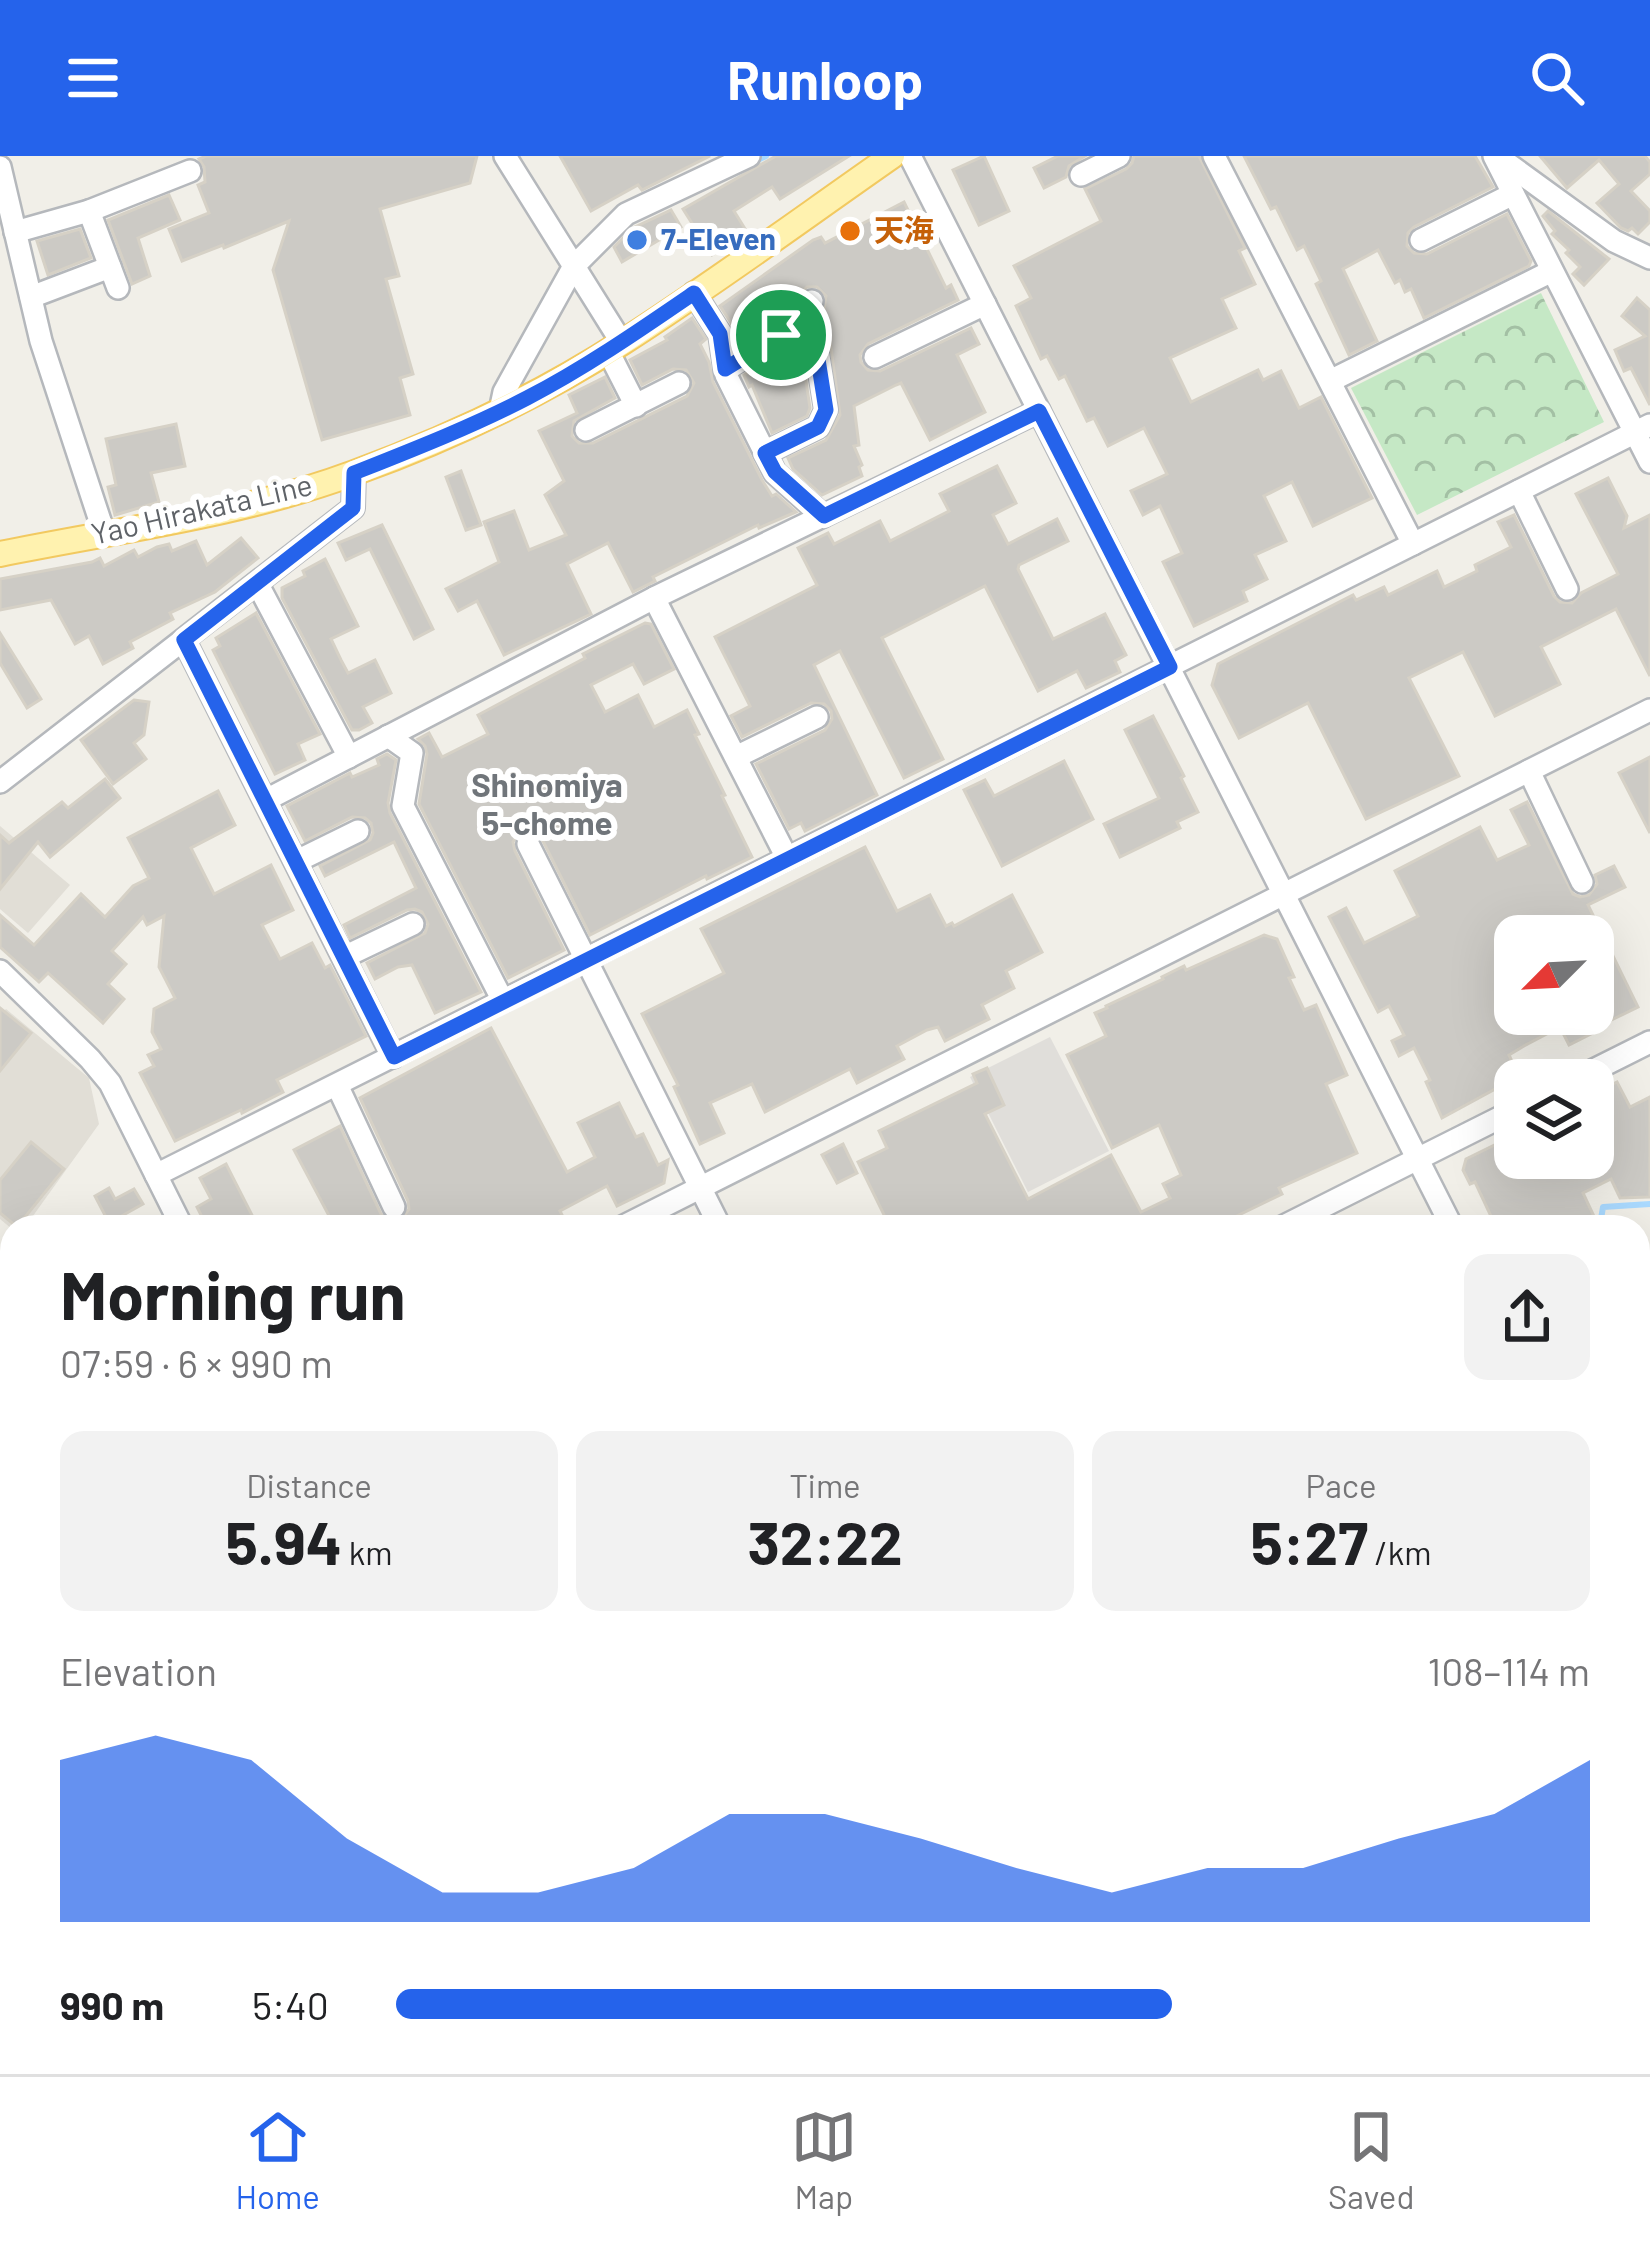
<!DOCTYPE html>
<html lang="en">
<head>
<meta charset="utf-8">
<style>
  :root { --surface:#fff; --page:#f2f2f2; --text:#202124; --muted:#757577; --line:#e0e0e0; --accent:#2563eb }
  body { margin:0; font-family:Barlow,"Noto Sans JP",sans-serif; background:var(--page); color:var(--text); height:100vh; display:flex; flex-direction:column; font-size:45px; white-space:nowrap }
  * { box-sizing:border-box; margin:0 }
  p { font-size:39px; color:var(--muted) }
  .icon { flex:none; width:66px; height:66px; fill:none; stroke:currentColor; stroke-width:2; stroke-linecap:round; stroke-linejoin:round }
  .map { position:relative; flex:1; overflow:hidden }
  .details { position:absolute; left:0px; top:1059px; width:1650px; height:861px; display:flex; flex-direction:column; background:var(--surface); border-radius:36px 36px 0 0; box-shadow:0 12px 48px #0002 }
  .details>* { flex:none }
  .needle { width:78px; rotate:246deg }
  .fabs { position:absolute; left:1494px; top:759px; display:grid; gap:24px }
  .fabs a { display:grid; place-items:center; width:120px; height:120px; border-radius:24px; background:var(--surface); box-shadow:0 12px 48px #0002; font-size:60px }
  .pin { position:absolute; display:grid; place-items:center; width:102px; height:102px; color:#fff; margin:-51px; border:6px solid #fff; border-radius:50%; box-shadow:0 3px 12px #0007 }
  .round { display:grid; place-items:center; flex:none; width:126px; height:126px; border-radius:24px; background:var(--page) }
  .overview { display:flex; align-items:center; justify-content:space-between; height:204px; padding:0 60px }
  h1 { font-size:66px; font-weight:700; line-height:90px }
  .metrics { display:grid; grid-template-columns:repeat(3,1fr); gap:18px; height:204px; padding:12px 60px }
  .metrics div { display:grid; align-content:center; border-radius:24px; background:var(--page); text-align:center }
  .metrics b { font-size:60px; font-weight:700 }
  .metrics small { font-size:33px; font-weight:400 }
  .metrics p { font-size:33px }
  .chart { height:336px; padding:24px 60px }
  .chart p { display:flex; justify-content:space-between }
  .chart svg { width:100%; height:216px; margin-top:12px; fill:var(--accent); opacity:.7 }
  ul { padding:0 60px; list-style:none; font-size:39px }
  li { display:grid; grid-template-columns:192px 144px 1fr; align-items:center; height:90px }
  li i { height:30px; border-radius:15px; background:var(--accent) }
  header { display:flex; justify-content:space-between; align-items:center; height:156px; padding:0 60px; background:var(--accent); color:#fff; font-size:54px; font-weight:700 }
  .menu { display:flex; justify-content:space-around; align-items:center; height:168px; border-top:3px solid var(--line); background:var(--surface); font-size:33px; color:var(--muted) }
  .menu a { display:grid; justify-items:center; gap:6px }
  .menu .selected { color:var(--accent) }
  .map>svg:first-child { display:block }
  .industrial { fill:#e0deda }
  .education { fill:#e1ded6 }
  .park { fill:url(#park-crowns) }
  .lines { fill:none; stroke-linecap:round; stroke-linejoin:round }
  .stream { stroke:#aadaff; stroke-width:6 }
  .building { fill:#cccac5; stroke:#d6d1c6; stroke-width:3; fill-rule:evenodd }
  .minor-casing { stroke:#b5b8bc; stroke-width:26 }
  .major-casing { stroke:#f2c960; stroke-width:28 }
  .minor { stroke:#fff; stroke-width:21 }
  .major { stroke:#fff2af; stroke-width:24 }
  .route-casing { stroke:#fff; stroke-width:24 }
  .route { stroke:#2563eb; stroke-width:15 }
  .food-dot { fill:#e8710a; stroke:#fff; stroke-width:4.5 }
  .shop-dot { fill:#3f7fe0; stroke:#fff; stroke-width:4.5 }
  .labels { text-anchor:middle; stroke-width:12; stroke-linejoin:round; paint-order:stroke }
  .food-label { font-size:30px; font-weight:bold; fill:#c56008; stroke:#fff; text-anchor:start }
  .shop-label { font-size:30px; font-weight:bold; fill:#366cbe; stroke:#fff; text-anchor:start }
  .street-label { font-size:30px; fill:#5f6368; stroke:#fff }
  .neighbourhood-label { font-size:33px; font-weight:bold; fill:#70757a; stroke:#fff }
</style>
</head>
<body>
<header><svg class="icon" aria-label="menu" viewBox="0 0 24 24"><path d="M4 6h16M4 12h16M4 18h16"/></svg>Runloop<svg class="icon" aria-label="search" viewBox="0 0 24 24"><circle cx="10" cy="10" r="6"/><path d="M15 15l6 6"/></svg></header>
<div class="map">
<svg width="1650" height="1918" viewBox="0 0 1650 1918">
  <defs>
    <pattern id="park-crowns" width="20" height="18" patternUnits="userSpaceOnUse" patternTransform="scale(3)"><rect width="20" height="18" fill="#c5e8c5"/><path d="M2 6a3 3 0 1 1 6 0M12 15a3 3 0 1 1 6 0" fill="none" stroke="#a3c0a4"/></pattern>
  </defs>
  <rect width="100%" height="100%" fill="#f1efe8"/>
  <path class="industrial" d="M1050 881 1109 995 1028 1036 970 921Z"/>
  <g class="education">
    <path d="M0 670 70 729 28 777 0 753Z"/>
    <path d="M6 853 89 922 99 968 25 1071H12V1073L0 1063V859Z"/>
  </g>
  <path class="park" d="M1541 137 1604 266 1417 359 1351 232Z"/>
  <g class="lines">
    <g class="stream">
      <path d="M752 7 766 0"/>
      <path d="M1605 1071 1601 1063 1603 1051 1650 1048"/>
      <path d="M1638 1133 1650 1156"/>
    </g>
  </g>
  <g class="building">
    <path d="M206 0H477L470 27 380 53 399 120 386 123 413 218 400 222 410 259 322 284 273 114 289 65 224 92 223 89 182 105 169 73 209 57 198 29 205 26 204 11 199 3Z"/>
    <path d="M560 0H710L642 34 638 29 591 55Z"/>
    <path d="M776 0H849L780 43 772 31 734 55 747 76 712 99 683 53Z"/>
    <path d="M984 0 1009 55 979 69 953 14Z"/>
    <path d="M1058 0H1085L1069 10 1066 21 1044 32 1034 12Z"/>
    <path d="M1134 0H1199L1245 92 1239 95 1255 128 1222 143 1236 172 1170 202 1191 246 1258 214 1263 224 1281 215 1299 252 1321 241 1372 342 1313 370 1292 326 1264 340 1286 385 1255 399 1267 423 1243 435 1247 445 1194 470 1163 406 1182 397 1160 350 1143 359 1131 335 1167 318 1144 272 1108 290 1094 262 1087 265 1065 220 1059 223 1047 200 1041 203 1016 150 1031 142 1014 110 1101 65 1085 33 1126 13 1132 7Z"/>
    <path d="M1244 0H1475L1493 31 1414 71 1408 77 1407 90 1414 97 1427 98 1507 58 1531 105 1529 110 1424 162 1411 133 1405 136 1400 124 1395 127 1378 94 1343 113 1377 185 1349 199 1316 128 1321 125 1304 90 1297 94 1276 51 1271 53Z"/>
    <path d="M1540 0H1645L1650 6V18L1631 35 1650 55V66L1638 78 1632 72 1628 75 1621 72 1597 47 1619 28 1599 4 1567 32Z"/>
    <path d="M169 39 180 64 138 82 150 120 132 128 108 64Z"/>
    <path d="M904 46 946 132 951 129 958 144 868 188 860 199 861 206 868 214 880 215 971 172 979 188 957 199 985 256 930 284 901 227 896 229 854 250 859 289 854 290 862 309 859 311 862 320 822 339 793 313 788 302 826 284 840 259 828 170 823 161 826 140 817 131H807L798 140 794 154 739 187 733 170 720 150 813 84 821 81 825 87Z"/>
    <path d="M671 54 681 71 622 106 614 91 633 72Z"/>
    <path d="M1548 55 1609 103 1584 129 1573 118 1580 111 1566 97 1569 94 1552 78 1555 75 1543 60Z"/>
    <path d="M80 73 91 102 48 119 37 85Z"/>
    <path d="M1637 142 1650 154V249L1631 212 1624 215 1615 194 1645 180 1622 160Z"/>
    <path d="M692 162 706 183 700 188 709 206 713 226 762 324 772 340 776 338 796 356 759 372 758 369 653 421 655 425 633 436 608 387 567 408 591 458 504 499 477 445 458 455 446 433 499 406 484 366 514 355 529 394 566 379 545 339 564 325 539 275 577 257 569 239 605 221 615 242 574 265 572 280 579 287H593L687 240 694 227 686 214 673 213 642 229 630 204 667 184 665 181Z"/>
    <path d="M800 184 810 252 807 260 772 277 752 229 749 231 744 219Z"/>
    <path d="M176 268 185 310 151 317 159 346 115 359 108 331 116 329 106 283Z"/>
    <path d="M997 310 1016 347 993 359 1008 388 1057 363 1068 385 1019 409 1018 413 1053 483 1105 458 1126 499 1115 505 1120 516 1086 532 1077 515 1038 535 985 430 882 482 943 603 904 622 840 495 814 509 877 639 805 675 801 667 789 673 756 608 825 574 832 563 831 555 824 548 811 547 742 581 731 560 750 550 715 481 817 429 798 392 828 377 834 388 880 365 890 385 949 355 940 338Z"/>
    <path d="M461 315 481 369 466 374 446 321Z"/>
    <path d="M1608 322 1627 360 1624 372 1650 359V520L1616 453 1541 491 1560 528 1495 560 1463 496 1409 522 1459 620 1366 663 1308 547 1239 582 1212 529 1218 508 1353 439 1356 444 1384 431 1388 439 1437 415 1444 431 1477 415 1475 409 1511 391 1498 366 1514 359 1554 440 1560 446 1572 447 1581 437 1618 418 1576 338Z"/>
    <path d="M382 369 433 473 414 483 370 393 346 404 338 387Z"/>
    <path d="M241 382 258 402 215 436 170 457 173 463 130 486 133 492 103 508 89 480 75 488 51 444 0 454V423L92 406 100 402 104 410 134 394 138 401 157 391 169 388 172 395 196 385 207 409Z"/>
    <path d="M325 403 358 470 331 483 341 504 348 517 375 504 391 537 363 551 372 567 359 574H352L282 442V432L305 420 303 415Z"/>
    <path d="M256 457 320 578 298 588 305 604 275 618 213 494 220 490 216 482Z"/>
    <path d="M645 467 651 468 674 513 644 528 633 508 591 529 605 556 638 539 654 571 687 554 699 578 695 579 725 639 722 640 752 701 707 723 706 720 590 779 541 681 530 673 520 675 513 686 515 695 564 794 508 822 419 648 427 598 425 590 418 583 429 577 442 601 488 578 478 559 585 502 583 498Z"/>
    <path d="M0 477 41 543 27 552 0 507Z"/>
    <path d="M134 544 149 546 144 579 134 587 146 603 113 628 81 584Z"/>
    <path d="M1153 560 1184 620 1181 622 1198 656 1177 666 1180 672 1120 701 1104 668 1159 642 1125 574Z"/>
    <path d="M387 598 396 604 388 647 390 657 481 836 435 857 412 809 398 811 375 823 367 807 425 777 428 768 422 756 415 753 407 754 350 782 344 769 416 732 394 686 325 720 320 710 370 684 373 677 371 667 365 662 352 661 305 685 287 650 350 617 352 621 379 609 377 603Z"/>
    <path d="M1650 601V677L1619 617Z"/>
    <path d="M1064 605 1093 663 1002 710 964 634 985 624 994 640Z"/>
    <path d="M105 623 120 642 50 701 38 686 0 733V679L9 687 62 646 68 652Z"/>
    <path d="M218 635 235 669 191 692 214 738 271 709 293 754 262 769 280 803 312 787 325 812 330 809 366 880 277 924 283 936 242 957 241 954 175 985 140 917 154 910 148 899 161 893 152 876 154 853 175 842 159 811 164 760 147 769 143 761 112 795 126 808 108 828 124 843 103 867 48 817 39 826 0 791V759L34 789 81 738 105 761 133 730 149 722 128 682Z"/>
    <path d="M1527 646 1573 738 1580 741 1589 739 1597 728 1595 719 1614 710 1625 731 1588 749 1638 851 1591 874 1593 877 1569 889 1560 871 1524 890 1509 899 1519 920 1442 962 1426 926 1430 924 1414 892 1399 900 1392 885 1404 879 1389 850 1378 856 1329 761 1346 752 1364 787 1418 760 1395 715 1480 671 1497 704 1529 689 1511 654ZM1515 780H1593V827L1608 858H1515Z"/>
    <path d="M865 691 897 755 930 739 946 770 952 767 954 770 1012 739 1042 796 1006 815 1014 832 982 849 989 863 945 885 938 871 927 874 897 890 904 903 857 927 850 913 765 956 752 928 710 947 724 977 700 988 674 931 678 929 642 858 724 817 701 773Z"/>
    <path d="M1264 779 1277 783 1294 821 1289 822 1304 854 1316 849 1347 919 1326 928 1357 997 1279 1032 1282 1038 1214 1071H890L858 1006 887 992 879 975 977 927 973 918 987 912 1004 949 985 958 1028 1043 1111 999 1141 1056 1170 1042 1163 1028 1181 1019 1159 969 1112 992 1067 899 1106 880 1095 857 1107 852 1106 850 1163 823 1162 821 1184 810 1186 814Z"/>
    <path d="M0 852 31 877 0 915Z"/>
    <path d="M491 872 567 1016 595 1001 578 967 619 947 636 981 643 978 658 1009 668 1004 664 1027 617 1050 607 1030 560 1055 568 1071H335L294 994 340 970 381 1058 392 1066 401 1064 409 1053 408 1045 360 942Z"/>
    <path d="M1617 926 1630 951 1650 941V1041L1620 1042 1611 1023 1583 1037 1599 1071H1496L1475 1026 1470 1028 1463 1014 1466 1003 1515 979V1002H1593V938Z"/>
    <path d="M31 986 64 1013 17 1071 0 1057V1024Z"/>
    <path d="M843 988 857 1017 837 1027 822 999Z"/>
    <path d="M226 1008 258 1071H207L197 1051 211 1043 200 1022Z"/>
    <path d="M109 1032 115 1043 134 1033 143 1048 109 1067 95 1040Z"/>
  </g>
  <g class="lines">
    <g class="minor-casing">
      <g id="minor">
        <path d="M505 0 622 187"/>
        <path d="M910 0 1452 1071"/>
        <path d="M1214 0 1413 388"/>
        <path d="M1494 0 1650 306"/>
        <path d="M1497 0 1614 85 1650 102"/>
        <path d="M0 11 41 185 104 377"/>
        <path d="M1081 19 1119 0"/>
        <path d="M89 55 118 132"/>
        <path d="M15 76 89 55 190 15"/>
        <path d="M1421 84 1513 38"/>
        <path d="M694 137 720 178 726 219 775 317 823 360"/>
        <path d="M31 141 110 111"/>
        <path d="M805 170 812 145"/>
        <path d="M608 195 636 250"/>
        <path d="M875 201 985 148"/>
        <path d="M725 213 798 168 813 172 826 254 818 271 765 297"/>
        <path d="M1330 225 1552 115"/>
        <path d="M500 255 504 236 574 110 626 58 749 0"/>
        <path d="M586 274 679 227"/>
        <path d="M1519 335 1567 433"/>
        <path d="M257 427 349 601"/>
        <path d="M654 442 787 702"/>
        <path d="M184 484 393 901"/>
        <path d="M388 580 412 597 403 650 503 845"/>
        <path d="M736 601 817 561"/>
        <path d="M1529 615 1582 726"/>
        <path d="M0 626 353 352 354 317"/>
        <path d="M266 644 654 442 1039 255"/>
        <path d="M528 688 720 1071"/>
        <path d="M297 705 358 675"/>
        <path d="M344 801 413 768"/>
        <path d="M0 815 90 903 110 927 182 1071"/>
        <path d="M1574 924 1650 886"/>
        <path d="M337 929 394 1051"/>
        <path d="M156 1019 1650 269"/>
        <path d="M622 1071 1650 554"/>
        <path d="M1282 1071 1515 954"/>
        <path d="M0 1224 12 1235"/>
        <path d="M1638 1445 1650 1468"/>
        <path d="M0 1652 12 1619"/>
        <path d="M1638 1657 1650 1679"/>
        <path d="M1638 1817 1650 1840"/>
        <path d="M1638 1893 1650 1885"/>
        <path d="M597 1908 601 1918"/>
        <path d="M1250 1908 1256 1918"/>
        <path d="M1391 1908 1397 1918"/>
        <path d="M1493 1908 1498 1918"/>
        <path d="M94 1918 97 1908"/>
        <path d="M784 1918 804 1908"/>
        <path d="M1603 1918 1617 1908"/>
      </g>
    </g>
    <g class="major-casing">
      <path id="major" d="M0 398C118 374 241 359 354 317 448 283 539 240 623 186 715 127 803 62 892 0"/>
    </g>
    <use href="#minor" class="minor"/>
    <use href="#major" class="major"/>
  </g>
  <g class="lines">
    <g class="route-casing">
      <path id="route" d="M694 137 720 178 725 213 798 168 813 172 826 254 818 271 765 297 775 316 824 360 1039 255 1170 511 394 901 184 484 353 352 354 317C412 294 471 271 527 242 585 212 640 174 694 137Z"/>
    </g>
    <use href="#route" class="route"/>
  </g>
  <circle class="food-dot" cx="850" cy="75" r="12"/>
  <circle class="shop-dot" cx="637" cy="84" r="12"/>
  <g class="labels">
    <g class="food-label">
      <text x="874" y="85">天海</text>
    </g>
    <g class="shop-label">
      <text x="661" y="94">7-Eleven</text>
    </g>
    <g class="street-label">
      <text transform="translate(202 354) rotate(-13)" y="10">Yao Hirakata Line</text>
    </g>
    <g class="neighbourhood-label">
      <text x="547" y="641">Shinomiya<tspan x="547" dy="38">5-chome</tspan></text>
    </g>
  </g>
</svg>
<div class="fabs">
<a><svg class="needle" viewBox="-14 -14 28 28"><path d="M0-13l5 13h-10z" fill="#e53935"/><path d="M0 13l5-13h-10z" fill="#757577"/></svg></a>
<a><svg class="icon" aria-label="layers" viewBox="0 0 24 24"><path d="M12 4l9 5-9 5-9-5zM3 14l9 5 9-5"/></svg></a>
</div>
<div class="pin" style="left:781px;top:179px;background:#1e9e55"><svg class="icon" aria-label="arrive" viewBox="0 0 24 24"><path d="M6 21V4h12l-3 4 3 4H6"/></svg></div>
<section class="details">
<div class="overview"><div><h1>Morning run</h1><p>07:59 · 6 × 990 m</p></div><a class="round"><svg class="icon" aria-label="share" viewBox="0 0 24 24"><path d="M12 15V3M7 8l5-5 5 5M5 13v7h14v-7"/></svg></a></div>
<div class="metrics">
<div><p>Distance</p><b>5.94<small> km</small></b></div>
<div><p>Time</p><b>32:22</b></div>
<div><p>Pace</p><b>5:27<small> /km</small></b></div>
</div>
<div class="chart"><p><span>Elevation</span>108–114 m</p>
<svg viewBox="0 0 160 44" preserveAspectRatio="none"><path d="M0 44V11L10 6L20 11L30 27L40 38L50 38L60 33L70 22L80 22L90 27L100 33L110 38L120 33L130 33L140 27L150 22L160 11V44z"/></svg>
</div>
<ul>
<li><b>990 m</b>5:40<i style="width:65%"></i></li>
</ul>
</section>
</div>
<nav class="menu">
<a class="selected"><svg class="icon" aria-label="home" viewBox="0 0 24 24"><path d="M3 11l9-7 9 7M6 9v11h12V9"/></svg>Home</a>
<a><svg class="icon" aria-label="map" viewBox="0 0 24 24"><path d="M3 6l6-2 6 2 6-2v14l-6 2-6-2-6 2zM9 4v14M15 6v14"/></svg>Map</a>
<a><svg class="icon" aria-label="saved" viewBox="0 0 24 24"><path d="M7 4h10v16l-5-4-5 4z"/></svg>Saved</a>
</nav>
</body>
</html>
